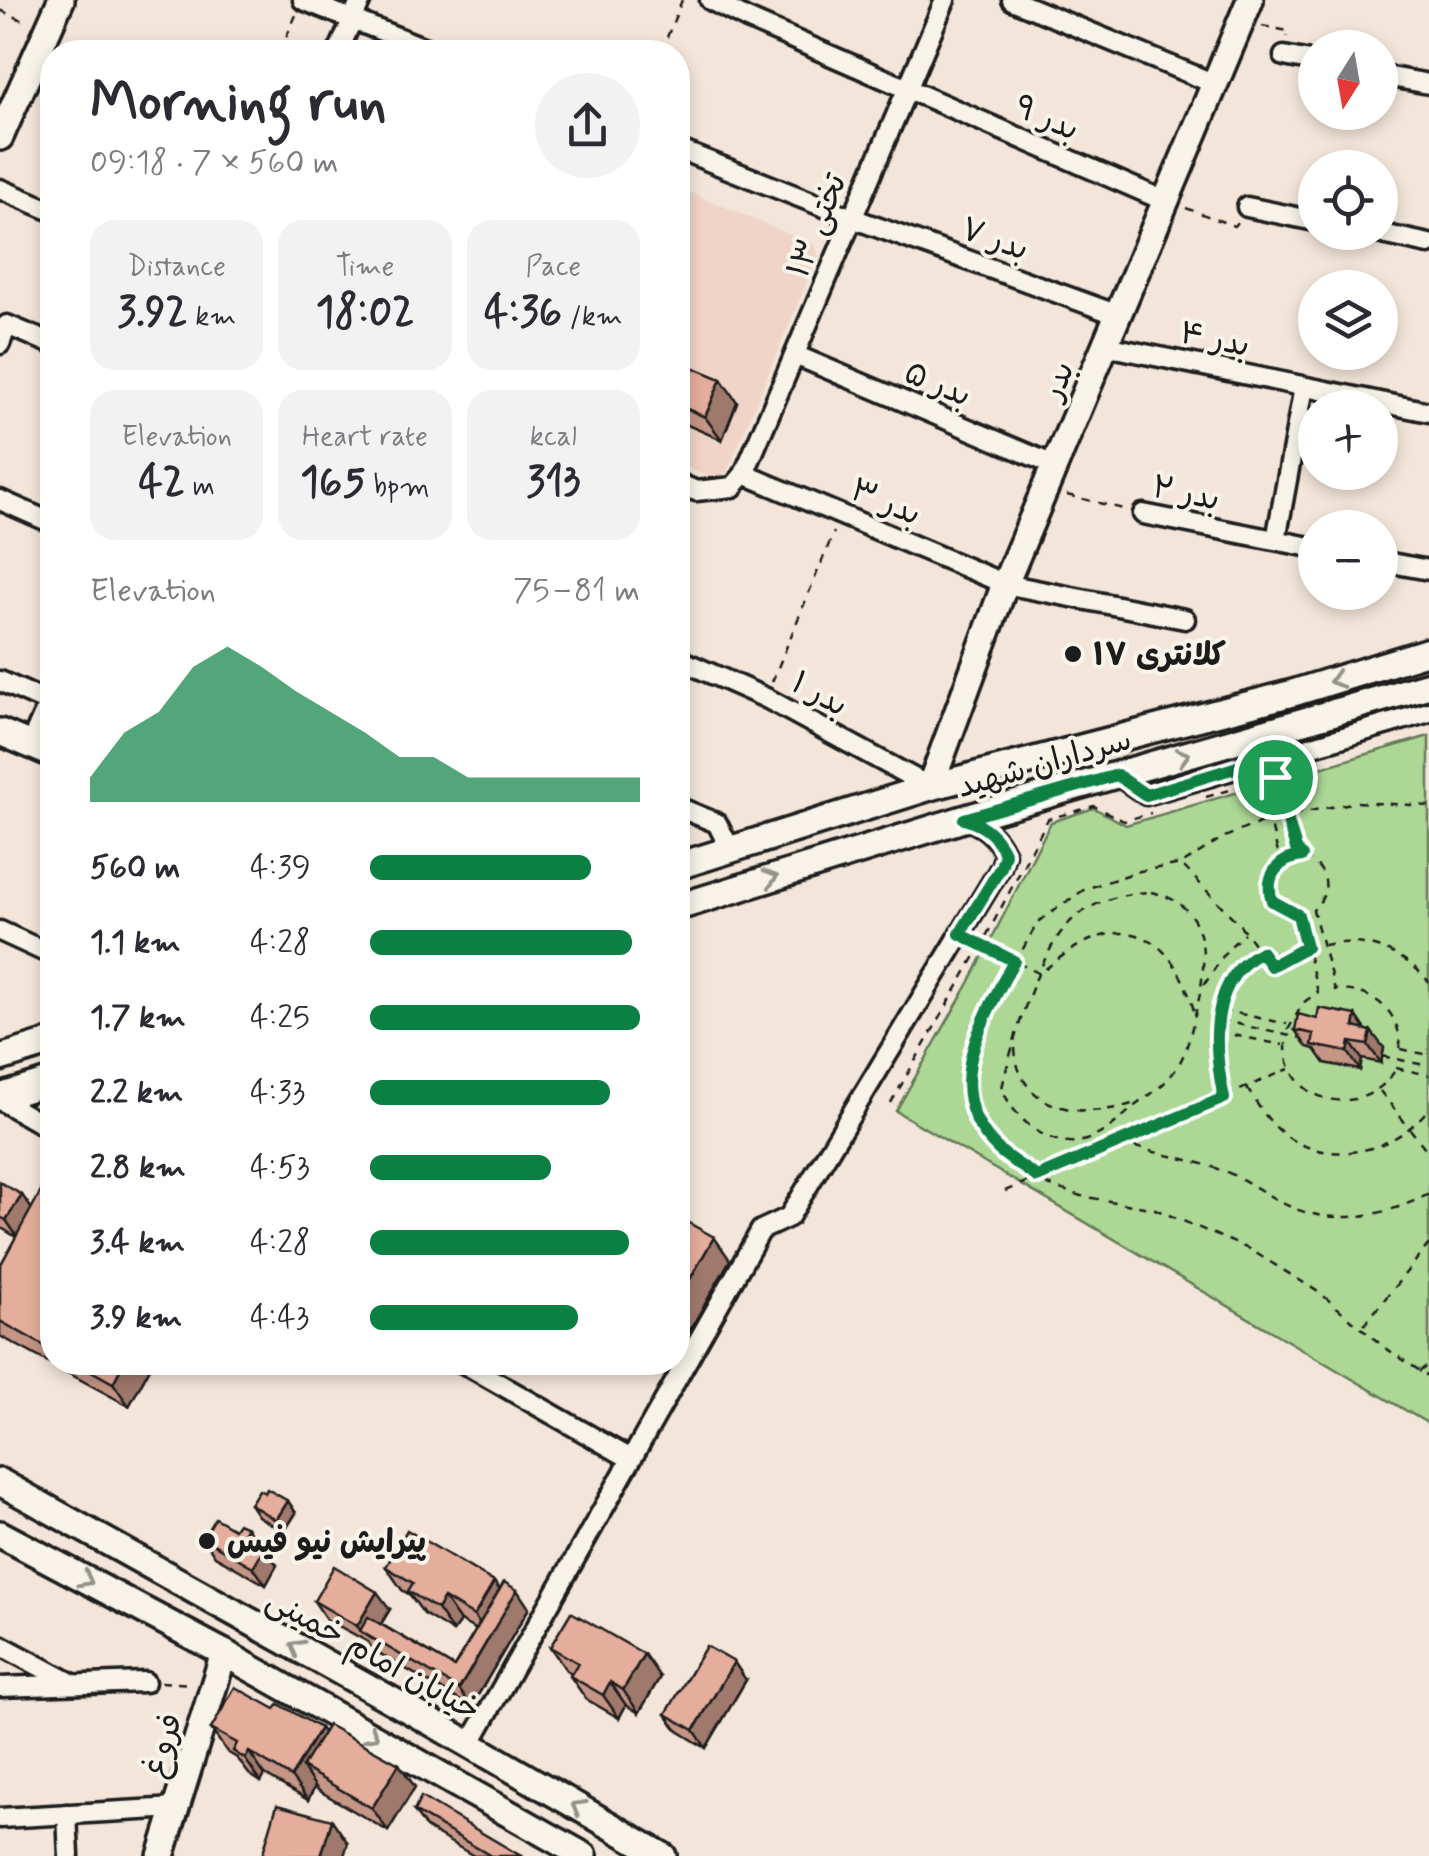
<!DOCTYPE html>
<html lang="en">
<head>
<meta charset="utf-8">
<style>
  :root { --surface:#fff; --page:#f2f2f3; --text:#2b2b33; --muted:#7c7c81; --accent:#0b8043 }
  body { margin:0; font-family:Mynerve,"Playpen Sans Arabic",sans-serif; background:var(--page); color:var(--text); height:100vh; display:flex; flex-direction:column; font-size:38px; white-space:nowrap }
  * { box-sizing:border-box; margin:0 }
  p { font-size:32px; color:var(--muted) }
  .icon { flex:none; width:55px; height:55px; fill:none; stroke:currentColor; stroke-width:2; stroke-linecap:round; stroke-linejoin:round }
  .map { position:relative; flex:1; overflow:hidden }
  .panel { position:absolute; left:40px; top:40px; width:650px; height:1335px; display:flex; flex-direction:column; background:var(--surface); border-radius:40px; box-shadow:0 5px 15px #0003 }
  .panel>* { flex:none }
  .needle { width:65px; rotate:191deg }
  .fabs { position:absolute; left:1298px; top:30px; display:grid; gap:20px }
  .fabs a { display:grid; place-items:center; width:100px; height:100px; border-radius:50%; background:var(--surface); box-shadow:0 5px 15px #0003; font-size:50px }
  .pin { position:absolute; display:grid; place-items:center; width:85px; height:85px; color:#fff; margin:-42px; border:5px solid #fff; border-radius:50%; box-shadow:0 2px 10px #0007 }
  .round { display:grid; place-items:center; flex:none; width:105px; height:105px; border-radius:52px; background:var(--page) }
  .summary { display:flex; align-items:center; justify-content:space-between; height:170px; padding:0 50px }
  h1 { font-size:55px; font-weight:800; line-height:75px }
  .stats { display:grid; grid-template-columns:repeat(3,1fr); gap:15px; height:170px; padding:10px 50px }
  .stats div { display:grid; align-content:center; border-radius:25px; background:var(--page); text-align:center }
  .stats b { font-size:42px; font-weight:800 }
  .stats small { font-size:28px; font-weight:400 }
  .stats p { font-size:28px }
  .chart { height:280px; padding:20px 50px }
  .chart p { display:flex; justify-content:space-between }
  .chart svg { width:100%; height:180px; margin-top:10px; fill:var(--accent); opacity:.7 }
  ul { padding:0 50px; list-style:none; font-size:32px }
  li { display:grid; grid-template-columns:160px 120px 1fr; align-items:center; height:75px }
  li i { height:25px; border-radius:12px; background:var(--accent) }
  .map>svg:first-child { display:block }
  .built { fill:#efd4c7 }
  .green { fill:#acd795; stroke:#647a58; stroke-width:2.5 }
  .lines { fill:none; stroke-linecap:round; stroke-linejoin:round }
  .street-casing { stroke:#1c1c1c; stroke-width:25 }
  .secondary-casing { stroke:#1c1c1c; stroke-width:32 }
  .path { stroke:#1c1c1c; stroke-width:2.5; stroke-dasharray:8 8; stroke-linecap:butt }
  .street { stroke:#f7f3e8; stroke-width:18 }
  .secondary { stroke:#f7f3e8; stroke-width:25 }
  .wall { fill:#c59586; stroke:#1c1c1c; stroke-width:2.5 }
  .shaded-wall { fill:#a0796d; stroke:#1c1c1c; stroke-width:2.5 }
  .building { fill:#e5ad9c; stroke:#1c1c1c; stroke-width:2.5 }
  .oneway { stroke:#94928c }
  .route-casing { stroke:#fff; stroke-width:20 }
  .route { stroke:#0b8043; stroke-width:12 }
  .poi-dot { fill:#1c1c1c; stroke:#f7f3e8; stroke-width:4 }
  .labels { text-anchor:middle; stroke-width:8; stroke-linejoin:round; paint-order:stroke }
  .street-label { font-size:32px; fill:#1c1c1c; stroke:#f7f3e8 }
  .poi-label { font-size:32px; font-weight:bold; fill:#1c1c1c; stroke:#f7f3e8; text-anchor:start }
</style>
</head>
<body>
<div class="map">
<svg width="1429" height="1856" viewBox="0 0 1429 1856">
  <rect width="100%" height="100%" fill="#f3e5d9"/>
  <filter id="ink" filterUnits="userSpaceOnUse"><feTurbulence type="fractalNoise" baseFrequency=".01" numOctaves="2"/><feDisplacementMap in="SourceGraphic" scale="20" xChannelSelector="R" yChannelSelector="G"/><feConvolveMatrix kernelMatrix="1 2 1 2 8 2 1 2 1" color-interpolation-filters="sRGB"/></filter>
  <g filter="url(#ink)">
    <path class="built" d="M678 187 814 245 818 255 727 472 713 479 678 463Z"/>
    <path class="green" d="M1429 736V1424L896 1111 969 983 1051 822 1094 808 1126 825Z"/>
    <g class="lines">
      <g class="street-casing">
        <g id="street">
          <path d="M303 0 435 52"/>
          <path d="M710 0 747 19 1165 201"/>
          <path d="M1012 0 1215 84"/>
          <path d="M338 52 361 0"/>
          <path d="M1284 56 1315 62"/>
          <path d="M1380 75 1429 84"/>
          <path d="M678 149 852 218 1118 315"/>
          <path d="M0 189 52 211"/>
          <path d="M1247 207 1315 221"/>
          <path d="M1373 232 1429 244"/>
          <path d="M0 344 7 325 52 344"/>
          <path d="M1106 346 1429 412"/>
          <path d="M795 355 1056 466"/>
          <path d="M744 474 1005 584 1185 619"/>
          <path d="M678 483 696 491 733 487 744 474 945 0"/>
          <path d="M0 500 52 523"/>
          <path d="M1143 514 1315 548"/>
          <path d="M1276 540 1304 387"/>
          <path d="M1380 561 1429 570"/>
          <path d="M678 659 766 698 930 787"/>
          <path d="M0 681 52 704"/>
          <path d="M30 745 52 695"/>
          <path d="M1117 775 1146 795 1429 712"/>
          <path d="M678 807 717 823 730 849"/>
          <path d="M0 931 52 955"/>
          <path d="M0 1100 52 1130"/>
          <path d="M461 1362 631 1459"/>
          <path d="M0 1645 73 1684"/>
          <path d="M0 1687 145 1682"/>
          <path d="M470 1744 761 1230 789 1217 1001 867 1005 854C996 835 984 825 964 819"/>
          <path d="M67 1814 69 1856"/>
          <path d="M0 1818 176 1808"/>
        </g>
      </g>
      <g class="secondary-casing">
        <g id="secondary">
          <path d="M0 137 61 0"/>
          <path d="M0 732 52 754"/>
          <path d="M930 787 1005 584 1250 0"/>
          <path d="M678 866 930 787 1293 693 1429 651"/>
          <path d="M678 907 963 819 1429 685"/>
          <path d="M0 1058 52 1042"/>
          <path d="M0 1097 52 1081"/>
          <path d="M0 1482 436 1725 663 1856"/>
          <path d="M0 1534 224 1653 584 1856"/>
          <path d="M161 1856 224 1653"/>
        </g>
      </g>
      <g class="path">
        <path d="M0 10 27 22"/>
        <path d="M1262 26 1288 31 1287 37"/>
        <path d="M280 52 296 15"/>
        <path d="M661 52 682 0"/>
        <path d="M1186 208 1234 226 1238 221"/>
        <path d="M1067 495 1127 510"/>
        <path d="M772 682 834 532"/>
        <path d="M1275 778 1295 849 1301 855"/>
        <path d="M1260 782 1280 861"/>
        <path d="M1206 797 1237 788"/>
        <path d="M1294 814 1357 802 1429 806"/>
        <path d="M1262 822 1222 838 1182 864 1140 871 1085 889 1038 922 993 1002 973 1050 966 1075 969 1104 982 1130 999 1150 1048 1185 1081 1196 1155 1209 1251 1250 1320 1293 1384 1347 1429 1377"/>
        <path d="M1184 867 1240 925 1271 967 1305 948"/>
        <path d="M1151 892C1216 905 1207 971 1194 1019 1190 1036 1186 1054 1176 1069 1165 1085 1151 1094 1136 1105 1121 1118 1105 1134 1086 1140 1051 1151 1013 1119 1002 1088 1012 1043 1038 952 1071 921 1093 901 1123 893 1151 892Z"/>
        <path d="M975 941 1040 974C1108 913 1167 916 1194 1011"/>
        <path d="M1324 945C1365 937 1402 950 1429 982"/>
        <path d="M1204 985 1227 950 1244 933"/>
        <path d="M1222 1010 1287 1024"/>
        <path d="M1220 1020 1299 1038"/>
        <path d="M1288 1030 1303 1003 1318 992 1298 915 1272 901C1264 876 1278 859 1302 856 1327 866 1334 890 1313 910L1335 990C1374 989 1403 1012 1400 1053"/>
        <path d="M1218 1032 1283 1045"/>
        <path d="M1286 1043C1284 1107 1369 1122 1398 1065"/>
        <path d="M1015 1048C1018 1115 1091 1120 1140 1101"/>
        <path d="M1401 1049 1429 1055"/>
        <path d="M1382 1056 1429 1066"/>
        <path d="M1396 1068 1429 1075"/>
        <path d="M1247 1088C1259 1108 1273 1129 1294 1141 1341 1166 1399 1148 1429 1108"/>
        <path d="M1380 1091 1429 1153"/>
        <path d="M1224 1098C1213 1050 1208 980 1259 952"/>
        <path d="M891 1103 982 944 1048 819 1094 806 1124 821 1151 813"/>
        <path d="M1119 1142C1154 1154 1190 1158 1224 1171 1249 1180 1269 1198 1293 1208 1338 1226 1388 1215 1429 1194"/>
        <path d="M1005 1191 1289 1069"/>
        <path d="M1364 1325 1429 1244"/>
        <path d="M1419 1372 1429 1364"/>
        <path d="M161 1682 193 1684"/>
      </g>
      <use href="#street" class="street"/>
      <use href="#secondary" class="secondary"/>
    </g>
    <g class="wall">
      <path d="M678 361 737 402 722 440 678 421Z"/>
      <path d="M1295 1030H1366L1384 1048 1381 1063 1362 1059 1360 1070 1325 1063 1315 1049 1307 1047Z"/>
      <path d="M52 1171V1362H153L129 1406 0 1336V1266L16 1237 0 1227V1182L32 1209Z"/>
      <path d="M265 1493 288 1501 296 1513 284 1532 258 1516 250 1504Z"/>
      <path d="M203 1538 258 1543 277 1565 266 1585 215 1556Z"/>
      <path d="M386 1567 494 1582 500 1590 529 1608 471 1707 372 1649 368 1642 326 1619 314 1601 390 1609 381 1624 454 1667 476 1630 460 1621 453 1632 424 1614 410 1595 402 1590Z"/>
      <path d="M550 1647 660 1677 639 1713 626 1705 619 1718 586 1699 570 1676 572 1673 566 1670Z"/>
      <path d="M746 1680 706 1748 678 1731 666 1714Z"/>
      <path d="M275 1709 320 1728 323 1733 415 1787 388 1831 318 1790 315 1786 308 1800 265 1775 261 1782 249 1774 237 1758 227 1752 211 1729Z"/>
      <path d="M414 1811 521 1856H474L426 1828Z"/>
    </g>
    <g class="shaded-wall">
      <path d="M721 379 737 402 722 440 705 417Z"/>
      <path d="M1356 1015 1368 1033 1354 1027Z"/>
      <path d="M1371 1031 1384 1048 1381 1063 1368 1045Z"/>
      <path d="M1350 1042 1362 1059 1360 1070 1348 1052Z"/>
      <path d="M22 1195 34 1212 18 1238 6 1220Z"/>
      <path d="M714 1237 730 1260 678 1351V1300Z"/>
      <path d="M124 1362H153L129 1406 113 1383Z"/>
      <path d="M288 1501 296 1513 284 1532 276 1520Z"/>
      <path d="M247 1527 259 1545 242 1535Z"/>
      <path d="M265 1547 277 1565 266 1585 253 1567Z"/>
      <path d="M494 1582 509 1603 517 1590 529 1608 471 1707 459 1689 489 1638 474 1616Z"/>
      <path d="M377 1592 390 1609 372 1639 362 1632 357 1626Z"/>
      <path d="M444 1598 460 1621 453 1632 437 1609Z"/>
      <path d="M644 1654 660 1677 639 1713 623 1690Z"/>
      <path d="M734 1662 746 1680 706 1748 694 1730Z"/>
      <path d="M610 1682 626 1705 619 1718 603 1695Z"/>
      <path d="M320 1728 336 1751 302 1767 315 1786 308 1800 291 1777Z"/>
      <path d="M249 1752 265 1775 261 1782 245 1759Z"/>
      <path d="M399 1764 415 1787 388 1831 372 1808Z"/>
      <path d="M332 1820 348 1843 344 1856H321Z"/>
    </g>
    <g class="building">
      <path d="M678 361 721 379 705 417 678 405Z"/>
      <path d="M1319 1008 1356 1015 1354 1027 1371 1031 1368 1045 1350 1042 1348 1052 1312 1045 1314 1034 1295 1030 1298 1014 1317 1019Z"/>
      <path d="M52 1171V1350L0 1321V1266Z"/>
      <path d="M0 1182 22 1195 6 1220 0 1217Z"/>
      <path d="M678 1217 714 1237 678 1300Z"/>
      <path d="M75 1362H124L113 1383Z"/>
      <path d="M267 1489 288 1501 276 1520 250 1504 259 1490 265 1493Z"/>
      <path d="M215 1518 234 1529 238 1523 247 1527 242 1535 265 1547 253 1567 203 1538Z"/>
      <path d="M407 1530 494 1582 474 1616 444 1598 437 1609 408 1591 413 1583 386 1567Z"/>
      <path d="M334 1566 377 1592 357 1626 314 1601Z"/>
      <path d="M504 1582 517 1590 459 1689 360 1631 368 1617 454 1667Z"/>
      <path d="M571 1612 644 1654 623 1690 610 1682 603 1695 570 1676 578 1663 550 1647Z"/>
      <path d="M706 1646 734 1662 694 1730 666 1714Z"/>
      <path d="M235 1687 275 1709 279 1704 320 1728 291 1777 249 1752 245 1759 233 1751 237 1743 211 1729Z"/>
      <path d="M328 1725 399 1764 372 1808 302 1767Z"/>
      <path d="M421 1797 521 1856H491L414 1811Z"/>
      <path d="M277 1805 332 1820 321 1856H262Z"/>
    </g>
    <defs><path id="oneway-chevron" d="M-2-3.5L2.5 0L-2 3.5" fill="none" stroke-width="1.6" stroke-linecap="round" stroke-linejoin="round" transform="scale(2.5)"/></defs>
    <g class="oneway">
      <use href="#oneway-chevron" transform="translate(1336 680) rotate(163)"/>
      <use href="#oneway-chevron" transform="translate(1183 756) rotate(-16)"/>
      <use href="#oneway-chevron" transform="translate(771 878) rotate(-17)"/>
      <use href="#oneway-chevron" transform="translate(86 1580) rotate(28)"/>
      <use href="#oneway-chevron" transform="translate(296 1647) rotate(-151)"/>
      <use href="#oneway-chevron" transform="translate(372 1735) rotate(29)"/>
      <use href="#oneway-chevron" transform="translate(578 1807) rotate(-150)"/>
    </g>
  </g>
  <g class="lines" filter="url(#ink)">
    <g class="route-casing">
      <path id="route" d="M1254 762 1260 781 1275 777 1296 849 1302 856C1278 859 1264 876 1272 901L1298 915 1306 947 1271 966 1261 952C1208 980 1213 1048 1224 1098L1037 1177C1025 1168 1010 1160 999 1150 937 1093 982 1021 1014 961L960 934 1001 867 1005 854C996 834 984 825 964 819L1117 775 1146 795Z"/>
    </g>
    <use href="#route" class="route"/>
  </g>
  <g class="poi-dot">
    <circle cx="1073" cy="654" r="10"/>
    <circle cx="207" cy="1541" r="10"/>
  </g>
  <g class="labels">
    <g class="street-label">
      <text transform="translate(1047 117) rotate(24)" y="11">بدر ۹</text>
      <text transform="translate(816 225) rotate(-68)" y="11">تختی ۱۳</text>
      <text transform="translate(995 238) rotate(20)" y="11">بدر ۷</text>
      <text transform="translate(1215 338) rotate(12)" y="11">بدر ۴</text>
      <text transform="translate(1057 380) rotate(-67)" y="11">بدر</text>
      <text transform="translate(938 383) rotate(23)" y="11">بدر ۵</text>
      <text transform="translate(1186 492) rotate(12)" y="11">بدر ۲</text>
      <text transform="translate(886 501) rotate(23)" y="11">بدر ۳</text>
      <text transform="translate(820 693) rotate(29)" y="11">بدر ۱</text>
      <text transform="translate(1044 762) rotate(-16)" y="11">سرداران شهید</text>
      <text transform="translate(374 1654) rotate(29)" y="11">خیابان امام خمینی</text>
      <text transform="translate(162 1745) rotate(-73)" y="11">فروغ</text>
    </g>
    <g class="poi-label">
      <text x="1093" y="665">کلانتری ۱۷</text>
      <text x="227" y="1552">پیرایش نیو فیس</text>
    </g>
  </g>
</svg>
<div class="fabs">
<a><svg class="needle" viewBox="-14 -14 28 28"><path d="M0-13l5 13h-10z" fill="#e53935"/><path d="M0 13l5-13h-10z" fill="#7c7c81"/></svg></a>
<a><svg class="icon" aria-label="locate" viewBox="0 0 24 24"><circle cx="12" cy="12" r="6"/><path d="M12 2v4M12 18v4M2 12h4M18 12h4"/></svg></a>
<a><svg class="icon" aria-label="layers" viewBox="0 0 24 24"><path d="M12 4l9 5-9 5-9-5zM3 14l9 5 9-5"/></svg></a>
<a>+</a>
<a>−</a>
</div>
<div class="pin" style="left:1275px;top:777px;background:#1e9e55"><svg class="icon" aria-label="arrive" viewBox="0 0 24 24"><path d="M6 21V4h12l-3 4 3 4H6"/></svg></div>
<section class="panel">
<div class="summary"><div><h1>Morning run</h1><p>09:18 · 7 × 560 m</p></div><a class="round"><svg class="icon" aria-label="share" viewBox="0 0 24 24"><path d="M12 15V3M7 8l5-5 5 5M5 13v7h14v-7"/></svg></a></div>
<div class="stats">
<div><p>Distance</p><b>3.92<small> km</small></b></div>
<div><p>Time</p><b>18:02</b></div>
<div><p>Pace</p><b>4:36<small> /km</small></b></div>
</div>
<div class="stats">
<div><p>Elevation</p><b>42<small> m</small></b></div>
<div><p>Heart rate</p><b>165<small> bpm</small></b></div>
<div><p>kcal</p><b>313</b></div>
</div>
<div class="chart"><p><span>Elevation</span>75–81 m</p>
<svg viewBox="0 0 160 44" preserveAspectRatio="none"><path d="M0 44V38L10 27L20 22L30 11L40 6L50 11L60 17L70 22L80 27L90 33L100 33L110 38L120 38L130 38L140 38L150 38L160 38V44z"/></svg>
</div>
<ul>
<li><b>560 m</b>4:39<i style="width:82%"></i></li>
<li><b>1.1 km</b>4:28<i style="width:97%"></i></li>
<li><b>1.7 km</b>4:25<i style="width:100%"></i></li>
<li><b>2.2 km</b>4:33<i style="width:89%"></i></li>
<li><b>2.8 km</b>4:53<i style="width:67%"></i></li>
<li><b>3.4 km</b>4:28<i style="width:96%"></i></li>
<li><b>3.9 km</b>4:43<i style="width:77%"></i></li>
</ul>
</section>
</div>
</body>
</html>
